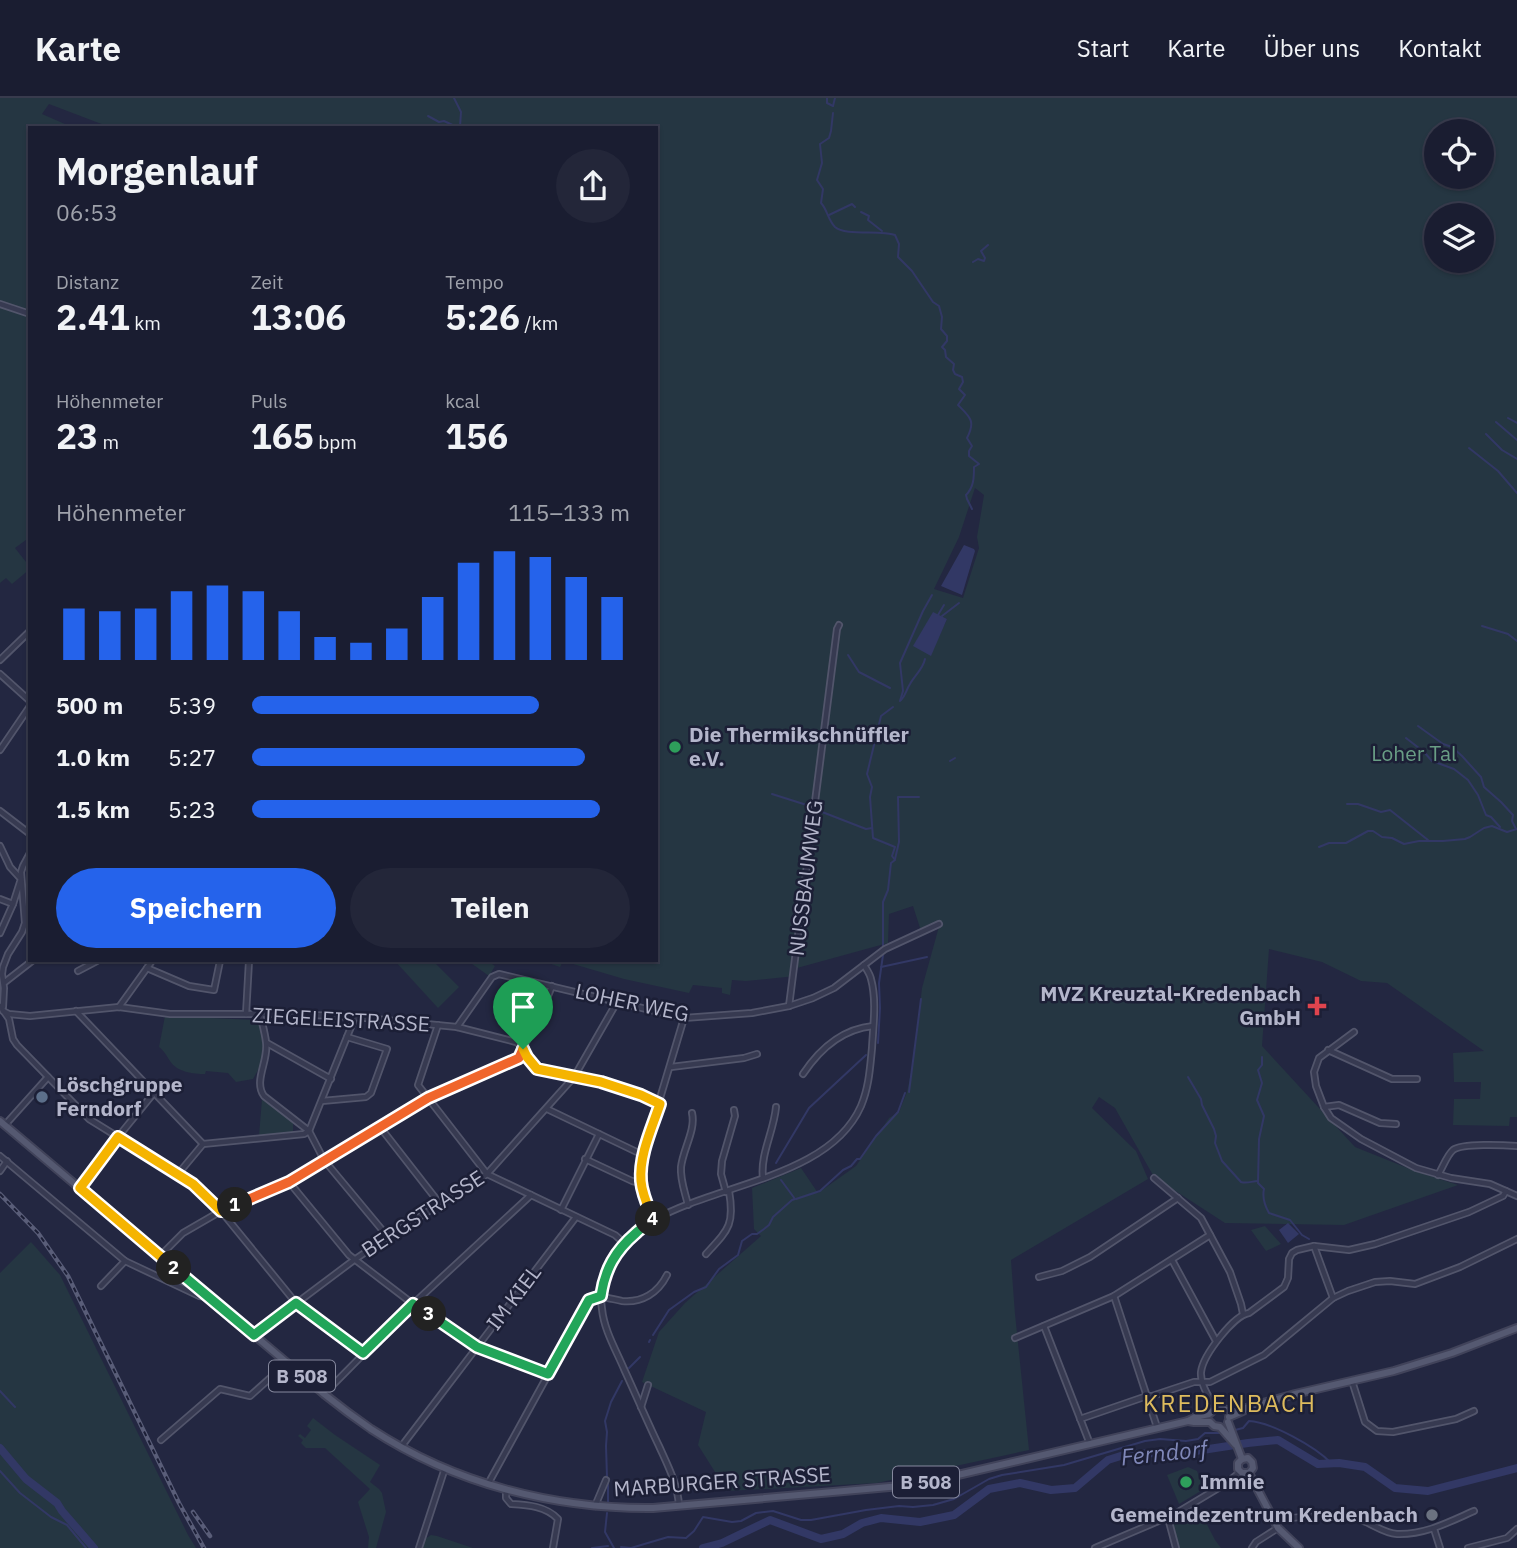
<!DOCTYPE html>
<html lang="de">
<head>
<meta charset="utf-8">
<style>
  :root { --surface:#1a1d31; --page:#232639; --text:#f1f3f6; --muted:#9fa2ab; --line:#383b4d; --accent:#2563eb }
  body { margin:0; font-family:"IBM Plex Sans",sans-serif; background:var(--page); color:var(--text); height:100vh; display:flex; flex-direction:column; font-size:26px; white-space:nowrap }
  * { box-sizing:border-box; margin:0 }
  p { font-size:23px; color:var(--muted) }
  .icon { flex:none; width:38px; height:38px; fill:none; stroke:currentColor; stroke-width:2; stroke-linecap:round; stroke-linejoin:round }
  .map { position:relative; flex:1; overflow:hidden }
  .details { position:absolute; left:28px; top:28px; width:630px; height:836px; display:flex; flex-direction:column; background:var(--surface); border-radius:0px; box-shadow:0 2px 5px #0004,0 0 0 2px var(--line) }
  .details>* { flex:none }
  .controls { position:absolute; left:1424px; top:21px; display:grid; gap:14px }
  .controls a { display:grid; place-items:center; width:70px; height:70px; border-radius:50%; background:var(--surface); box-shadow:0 2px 5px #0004,0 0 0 2px var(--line); font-size:35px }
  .pin { position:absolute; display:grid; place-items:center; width:60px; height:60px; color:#fff; margin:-72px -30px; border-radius:50% 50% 50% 0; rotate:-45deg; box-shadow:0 0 7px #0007 }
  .pin .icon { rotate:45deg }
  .km { position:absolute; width:35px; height:35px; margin:-18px; border-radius:50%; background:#222; color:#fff; font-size:19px; line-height:35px; text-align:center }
  .round { display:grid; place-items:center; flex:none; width:74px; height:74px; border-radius:37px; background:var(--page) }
  .headline { display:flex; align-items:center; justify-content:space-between; height:119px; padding:0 28px }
  h1 { font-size:38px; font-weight:700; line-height:52px }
  .metrics { display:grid; grid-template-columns:repeat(3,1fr); gap:10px; height:119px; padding:7px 28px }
  .metrics div { display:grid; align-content:center }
  .metrics b { font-size:35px; font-weight:700 }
  .metrics small { font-size:19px; font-weight:400 }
  .metrics p { font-size:19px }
  .chart { height:196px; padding:14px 28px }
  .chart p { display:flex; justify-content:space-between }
  .chart svg { width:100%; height:126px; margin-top:7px; stroke:var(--accent); stroke-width:6 }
  .action { display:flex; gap:14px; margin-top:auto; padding:14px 28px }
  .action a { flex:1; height:80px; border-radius:42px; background:var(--accent); color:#fff; font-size:28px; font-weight:700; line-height:80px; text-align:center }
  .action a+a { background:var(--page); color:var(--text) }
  ul { padding:0 28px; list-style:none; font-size:23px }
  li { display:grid; grid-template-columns:112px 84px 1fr; align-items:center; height:52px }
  li i { height:18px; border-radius:9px; background:var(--accent) }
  header { display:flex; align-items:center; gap:42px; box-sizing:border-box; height:98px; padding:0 35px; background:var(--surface); border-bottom:2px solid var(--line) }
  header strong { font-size:33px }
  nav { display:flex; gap:38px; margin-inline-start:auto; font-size:24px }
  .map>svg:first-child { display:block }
  .green { fill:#253642; fill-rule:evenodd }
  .water { fill:#323865 }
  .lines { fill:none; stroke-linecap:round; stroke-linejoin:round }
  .stream { stroke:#323865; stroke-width:2 }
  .river { stroke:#323865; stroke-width:8 }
  .minor-casing { stroke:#52556b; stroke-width:8 }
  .major-casing { stroke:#41435a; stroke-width:10 }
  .minor { stroke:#373a51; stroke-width:4.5 }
  .major { stroke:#555971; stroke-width:6 }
  .rail-casing { stroke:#595d78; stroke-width:4.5 }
  .rail { stroke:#1c1f36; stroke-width:2; stroke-dasharray:5; stroke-linecap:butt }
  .split-1-casing { stroke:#fff; stroke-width:14 }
  .split-2-casing { stroke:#fff; stroke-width:14 }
  .split-3-casing { stroke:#fff; stroke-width:14 }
  .split-4-casing { stroke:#fff; stroke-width:14 }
  .split-5-casing { stroke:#fff; stroke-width:14 }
  .split-1 { stroke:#f0652b; stroke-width:9 }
  .split-2 { stroke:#f5b400; stroke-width:9 }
  .split-3 { stroke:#22a559; stroke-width:9 }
  .split-4 { stroke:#22a559; stroke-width:9 }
  .split-5 { stroke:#f5b400; stroke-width:9 }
  .leisure-dot { fill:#2e9e5b; stroke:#1c1f36; stroke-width:2.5 }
  .health-dot { fill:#e0444e; stroke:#1c1f36; stroke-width:2.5 }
  .service-dot { fill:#5c6f8a; stroke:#1c1f36; stroke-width:2.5 }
  .worship-dot { fill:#6b7280; stroke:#1c1f36; stroke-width:2.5 }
  .labels { text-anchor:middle; stroke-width:5; stroke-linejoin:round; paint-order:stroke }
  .shield { fill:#1c1f36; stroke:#86899e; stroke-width:2 }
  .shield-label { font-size:19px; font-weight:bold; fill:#b4b6cb }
  .poi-label { font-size:21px; font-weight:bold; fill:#b4b6cb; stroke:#1c1f36; text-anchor:start }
  .park-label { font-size:21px; fill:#699e85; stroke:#1c1f36 }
  .street-label { font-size:21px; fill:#b4b6cb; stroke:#1c1f36 }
  .water-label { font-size:23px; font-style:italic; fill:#8088b9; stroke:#1c1f36 }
  .quarter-label { font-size:24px; letter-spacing:2px; fill:#ddbb5d; stroke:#1c1f36 }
</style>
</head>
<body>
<header>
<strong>Karte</strong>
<nav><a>Start</a><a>Karte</a><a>Über uns</a><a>Kontakt</a></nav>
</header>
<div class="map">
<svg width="1517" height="1450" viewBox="0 0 1517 1450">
  <rect width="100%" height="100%" fill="#232741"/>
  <g class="green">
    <path d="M0 0H1517V1019H1510L1509 1028 1453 1027 1454 1001H1480L1481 984H1454L1453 955 1484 953 1387 885 1361 883 1322 864 1269 851 1262 948 1355 1049 1415 1073 1458 1087 1344 1127 1225 1125 1154 1079 1115 1010 1099 999 1092 1010 1136 1053 1148 1081 1011 1162 1015 1216 1029 1352 877 1385 727 1393 698 1347 706 1314 642 1284 659 1234 685 1205 761 1138 754 1131 752 1090 801 1070 818 1095 856 1068 889 1020 899 1014 907 994 913 965 922 890 940 825 921 833 913 808 889 816 888 845 797 870 796 878 746 883 732 882 730 897 722 895V890L693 887 689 895 624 881 563 863 560 869 543 863H656V30H112L49 6 42 16 74 30H30V439L15 450 30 469V471L12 486 6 480 0 485ZM1437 33H1482V79H1437ZM1437 117H1482V163H1437ZM975 390 984 397 977 439 979 450 963 500 934 491 959 439ZM932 515 947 521 930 558Z"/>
    <path d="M395 863H433L459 889 438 910Z"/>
    <path d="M468 863H488L495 868 489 878Z"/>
    <path d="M165 918 258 922C267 951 269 954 253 981L236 984 228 975 206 973 205 976C193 976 177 974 170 963 166 957 165 954 159 949Z"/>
    <path d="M262 1001 293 1024V1036L259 1038Z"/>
    <path d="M1265 1128 1281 1146 1266 1153 1251 1132Z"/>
    <path d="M31 1144 60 1177 188 1437 196 1450H0V1175Z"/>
    <path d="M313 1320 335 1337 380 1367 370 1384 379 1391 382 1395 386 1414 376 1450H368L369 1439 358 1404 370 1391 325 1350H306L301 1345 303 1342 298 1338 300 1336 305 1340 311 1332 307 1328Z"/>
    <path d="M1188 1369 1197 1373 1204 1391 1179 1406 1167 1377Z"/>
    <path d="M1197 1407 1215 1442 1221 1450H1179L1173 1428 1174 1422Z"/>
    <path d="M431 1437 437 1438 473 1450H422L425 1441Z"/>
  </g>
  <g class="water">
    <path d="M964 447 974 451 975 453 962 497 941 488Z"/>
    <path d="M933 514 947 521 931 558 913 548Z"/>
    <path d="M1288 1125 1299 1136 1288 1145 1279 1132Z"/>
  </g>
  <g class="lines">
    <g class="stream">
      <path d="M454 0 461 14 460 29"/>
      <path d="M827 0V5L833 8"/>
      <path d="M833 8 835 0"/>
      <path d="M833 15 831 33 829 40 820 46 822 65 817 82 823 91 821 105C827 111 828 122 835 129 845 138 880 132 895 137L899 146 898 159 912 173 933 204 939 208 942 219 941 231 947 238V243L942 249 945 252 946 259 954 266 953 272 955 276 962 279 963 284 959 291 965 297 958 307C970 319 976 323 967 340L972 348 969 353V358L979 366 974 369C974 379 974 389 966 397L967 401 972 411"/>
      <path d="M428 18 439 24 444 23 459 30"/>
      <path d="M861 114 869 118 868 122 882 133"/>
      <path d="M829 117 852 106 855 109"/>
      <path d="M973 164 978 161 984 163 985 160 981 153 988 147"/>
      <path d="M1508 320 1517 325"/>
      <path d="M1496 324 1517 342"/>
      <path d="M1486 336 1502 352 1517 361"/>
      <path d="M1469 350 1498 373 1517 395"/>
      <path d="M938 517 944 507"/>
      <path d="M942 518 959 505"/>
      <path d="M1482 528 1508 536 1517 543"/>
      <path d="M848 557 859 574 890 590"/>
      <path d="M901 602C906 597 906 592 910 586 915 577 923 571 925 561"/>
      <path d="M900 603 903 593 900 565 923 513 932 497"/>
      <path d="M1418 628 1443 646 1452 649 1462 658 1481 679 1484 689 1501 704 1513 717 1512 723 1516 731"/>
      <path d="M1406 640 1424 654 1432 663 1454 671 1468 682 1478 697 1486 717 1491 719 1500 729"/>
      <path d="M950 663 955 660"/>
      <path d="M772 696 813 709"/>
      <path d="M1347 706H1358L1381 714 1390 712 1428 742"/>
      <path d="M817 712 866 731 872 730"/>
      <path d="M1319 749 1329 745H1346L1368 733H1373L1382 739 1392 740 1404 746 1419 743H1443L1465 741 1470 739 1484 730 1492 728 1507 734 1517 731"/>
      <path d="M895 761 899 744 898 699H919"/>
      <path d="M883 849V804L888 792 891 765 895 762 892 758 895 749 873 740 870 699 872 689 867 676 881 618 893 609"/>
      <path d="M881 869 927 859"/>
      <path d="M878 945 880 910 879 885 883 857"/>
      <path d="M1262 959V967L1258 972 1262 985 1257 1002 1264 1018 1259 1041 1258 1085 1264 1091C1262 1100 1265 1108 1269 1115L1290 1122 1302 1137 1309 1141"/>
      <path d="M1188 979 1201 1001 1202 1007 1214 1031 1216 1038 1215 1045 1222 1063 1241 1084C1247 1086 1252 1083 1258 1083"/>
      <path d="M909 994 921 901"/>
      <path d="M776 1065 809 1010 866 957"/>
      <path d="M796 1101 820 1093 843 1072 851 1068 857 1061H860L876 1038 898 1014 905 995"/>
      <path d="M653 1237 669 1212 694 1194 706 1189 719 1171 738 1157 742 1143 752 1136H757L764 1131 769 1127 773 1119 792 1102 795 1101 781 1082"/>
      <path d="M649 1244 650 1242"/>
      <path d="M629 1270 640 1259"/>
      <path d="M0 1293 15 1309"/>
      <path d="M1235 1332 1243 1330 1249 1323C1271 1324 1316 1349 1331 1365"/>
      <path d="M0 1373 20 1395 51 1419 67 1427 86 1450"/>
      <path d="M607 1379 606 1348 607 1334 605 1323 611 1304 622 1283"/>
      <path d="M608 1385V1404"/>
      <path d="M607 1415 605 1434 614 1450"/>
      <path d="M621 1449 631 1450 668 1439 686 1440 694 1433 703 1419 732 1424 741 1423 756 1415 773 1413 801 1422H811L866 1412 899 1408 913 1409 933 1407 954 1401 989 1381 1002 1377 1064 1367 1145 1343 1160 1341 1186 1343 1198 1341 1205 1335H1223"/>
      <path d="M592 1450 608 1448"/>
    </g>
    <g class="river">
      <path d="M0 1350 26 1381 57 1405 62 1413 94 1450"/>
      <path d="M703 1450 722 1445 770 1422 821 1441 843 1436 862 1425 881 1420 920 1424 954 1417 989 1391 1020 1385 1051 1392 1075 1390 1108 1362 1127 1356 1189 1354 1248 1345 1278 1342 1318 1366 1339 1365 1365 1369 1395 1390 1428 1393 1517 1370"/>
    </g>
    <g class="minor-casing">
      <g id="minor">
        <path d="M0 206 30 216"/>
        <path d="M0 562 30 533"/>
        <path d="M0 576 30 603"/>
        <path d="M0 652 30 608"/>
        <path d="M0 713 30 736"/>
        <path d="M0 748 10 769 21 781 13 806 0 835"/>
        <path d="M0 801 13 806"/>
        <path d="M147 870 189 888 214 892 220 863"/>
        <path d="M78 873 97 863"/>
        <path d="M5 884 32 863"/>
        <path d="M0 908 9 921 13 941 17 947 89 1021 178 1076 204 1094 221 1113 296 1205 363 1255"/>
        <path d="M789 908 837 531 839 527"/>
        <path d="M3 909 4 890 2 876 3 869 8 856 22 834 25 825 21 774 23 768 30 755"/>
        <path d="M119 909 152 863"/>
        <path d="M3 913 9 916 30 918 119 909 170 916H292L355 919 457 929 516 944 521 947 527 959 537 971 601 984 641 997 660 1006"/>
        <path d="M76 913 203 1046"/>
        <path d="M246 916 249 863"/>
        <path d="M260 916C262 925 265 935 266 944 269 963 253 983 264 998L309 1033 324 1062 388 1139"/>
        <path d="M438 927 418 987 487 1076 615 1137 624 1145"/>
        <path d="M457 929 492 879 499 876 684 920 752 915 789 908 813 900 834 890 885 851 939 826"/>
        <path d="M1354 934 1319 960 1314 974 1316 988 1324 1009 1331 1020 1361 1041 1416 1070 1451 1080 1490 1086 1517 1098"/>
        <path d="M267 945 331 981"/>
        <path d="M1328 952 1392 981H1417"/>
        <path d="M671 969 744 960 757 956"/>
        <path d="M803 976C819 952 842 931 873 928"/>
        <path d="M322 1003 366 999 371 995 387 951 347 939"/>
        <path d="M1324 1009 1339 1007 1380 1025 1396 1026"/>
        <path d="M547 1011 643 1057"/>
        <path d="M5 1027 48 979"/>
        <path d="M380 1029 440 1106"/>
        <path d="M0 1058 125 1163 199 1198 207 1199"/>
        <path d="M585 1061 632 1083 641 1085"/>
        <path d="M0 1073 7 1063"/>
        <path d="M178 1076 203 1046 304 1036 309 1033 355 919"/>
        <path d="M1438 1077C1443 1069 1447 1057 1453 1052 1462 1045 1504 1047 1517 1048"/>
        <path d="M763 1080C760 1056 774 1033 776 1009"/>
        <path d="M1154 1080 1201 1120 1230 1174 1241 1206 1243 1216"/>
        <path d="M289 1084 349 1157 413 1206 477 1249 548 1276"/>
        <path d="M80 1090 118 1039 153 996"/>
        <path d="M726 1094 721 1076 722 1063 735 1018 734 1012"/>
        <path d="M688 1107C685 1094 680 1082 681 1069 683 1051 696 1032 692 1015"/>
        <path d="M561 1112 599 1036"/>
        <path d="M653 1122C643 1098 639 1083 643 1057L684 920"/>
        <path d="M1314 1148 1333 1200"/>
        <path d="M706 1156C728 1132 735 1127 729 1093"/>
        <path d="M160 1158 183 1135 221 1113 289 1084 428 1000 518 960 532 933 536 928 552 888"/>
        <path d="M1172 1162 1216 1243"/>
        <path d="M1039 1179 1062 1173 1090 1159 1178 1100"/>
        <path d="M101 1188 125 1163"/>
        <path d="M1114 1198 1157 1329"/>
        <path d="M1044 1228 1090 1346"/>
        <path d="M254 1237 354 1162 388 1139 487 1076 574 979 617 904"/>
        <path d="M1015 1240 1114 1198 1210 1137"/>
        <path d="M1352 1283 1365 1324 1377 1333 1393 1334 1456 1321 1474 1313"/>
        <path d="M324 1296 413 1206 531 1097"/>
        <path d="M641 1309 648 1287"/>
        <path d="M1215 1310C1209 1299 1200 1286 1201 1274 1203 1257 1234 1217 1249 1215L1284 1189 1288 1180 1289 1161 1292 1155 1297 1152 1314 1148 1349 1152 1375 1146 1469 1114 1503 1098 1506 1093"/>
        <path d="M1080 1321 1147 1298H1152L1194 1284H1210L1264 1257 1333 1200 1348 1193 1375 1184 1390 1183 1415 1186 1460 1169 1517 1141"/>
        <path d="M161 1342 220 1291 250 1298 287 1265"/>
        <path d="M401 1349 576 1119"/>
        <path d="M488 1386 589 1202C601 1196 610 1201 622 1203 642 1205 658 1195 667 1177"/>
        <path d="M506 1392V1400L511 1406C528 1407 546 1408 558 1421L553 1450"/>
        <path d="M595 1408 606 1382"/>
        <path d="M679 1408C678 1387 668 1368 659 1348 647 1323 636 1297 624 1271 616 1252 604 1232 602 1211 600 1199 602 1186 606 1174 638 1081 819 1103 861 1008 869 989 870 970 872 950 873 929 877 903 871 881 870 876 867 872 864 867"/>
        <path d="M1168 1420 1176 1450"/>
        <path d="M1274 1423C1299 1418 1337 1415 1361 1422 1373 1426 1383 1435 1397 1436 1425 1437 1449 1424 1474 1413"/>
        <path d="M1434 1431 1440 1450"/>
        <path d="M419 1450 445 1370"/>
        <path d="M1095 1450 1175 1416 1225 1386 1240 1374"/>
        <path d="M1252 1450 1256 1444 1278 1430"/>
        <path d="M1468 1450 1507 1440 1517 1431"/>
      </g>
    </g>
    <g class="major-casing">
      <g id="major">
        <path d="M0 1023 324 1296C339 1308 355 1320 371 1331 455 1386 554 1411 653 1410L912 1387 962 1376 1188 1323 1195 1319 1209 1316 1217 1309 1226 1312 1246 1310 1295 1296 1394 1273 1452 1255 1517 1230"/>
        <path d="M1229 1319 1243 1313 1246 1310"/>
        <path d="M1188 1323 1194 1324H1210L1214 1328 1220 1329 1235 1346"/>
        <path d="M1228 1324 1242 1361"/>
        <path d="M1242 1361 1248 1360 1252 1364 1253 1370 1249 1375"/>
        <path d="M1242 1361 1238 1365V1371L1242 1375H1249"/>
        <path d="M1249 1375 1278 1430 1299 1450"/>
      </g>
    </g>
    <use href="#minor" class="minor"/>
    <use href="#major" class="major"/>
    <g class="rail-casing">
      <g id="rail">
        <path d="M0 1096 38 1135 68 1178 179 1405 204 1450"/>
        <path d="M193 1414 210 1438"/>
      </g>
    </g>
    <use href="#rail" class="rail"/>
  </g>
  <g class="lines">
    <g class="split-1-casing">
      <path id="split-1" d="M235 1107 289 1084 428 1000 519 960 523 951"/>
    </g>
    <g class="split-2-casing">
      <path id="split-2" d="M174 1170 80 1090 118 1039 193 1086 221 1113 235 1107"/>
    </g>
    <g class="split-3-casing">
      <path id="split-3" d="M174 1170 254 1237 296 1205 363 1255 413 1206 429 1216"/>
    </g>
    <g class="split-4-casing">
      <path id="split-4" d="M429 1216 477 1249 548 1276 589 1202 601 1198C605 1171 615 1153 636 1135 641 1130 649 1125 653 1121"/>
    </g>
    <g class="split-5-casing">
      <path id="split-5" d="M523 951 527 959 537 971 601 984 641 997 660 1006C652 1030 639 1057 641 1083 642 1096 648 1109 653 1121"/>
    </g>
    <use href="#split-1" class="split-1"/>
    <use href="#split-2" class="split-2"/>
    <use href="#split-3" class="split-3"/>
    <use href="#split-4" class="split-4"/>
    <use href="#split-5" class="split-5"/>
  </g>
  <g class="leisure-dot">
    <circle cx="675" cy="649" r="7"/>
    <circle cx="1186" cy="1384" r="7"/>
  </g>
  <path class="health-dot" d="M1313.5 897.5h7v7h7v7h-7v7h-7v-7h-7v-7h7z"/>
  <circle class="service-dot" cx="42" cy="999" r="7"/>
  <circle class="worship-dot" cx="1432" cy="1417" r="7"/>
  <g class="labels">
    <g class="shield">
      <rect x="269" y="1262.5" width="66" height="31" rx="5"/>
      <rect x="893" y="1368.5" width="66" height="31" rx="5"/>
    </g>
    <g class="shield-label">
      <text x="302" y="1285">B 508</text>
      <text x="926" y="1391">B 508</text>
    </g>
    <g class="poi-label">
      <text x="689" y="644">Die Thermikschnüffler<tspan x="689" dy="24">e.V.</tspan></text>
      <text x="1301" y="903" text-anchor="end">MVZ Kreuztal-Kredenbach<tspan x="1301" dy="24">GmbH</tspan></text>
      <text x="56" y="994">Löschgruppe<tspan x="56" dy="24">Ferndorf</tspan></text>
      <text x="1200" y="1391">Immie</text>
      <text x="1418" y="1424" text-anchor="end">Gemeindezentrum Kredenbach</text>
    </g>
    <g class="park-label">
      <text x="1414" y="663">Loher Tal</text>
    </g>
    <g class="street-label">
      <text transform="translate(806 780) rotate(-83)" y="7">NUSSBAUMWEG</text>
      <text transform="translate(632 905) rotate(12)" y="7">LOHER WEG</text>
      <text transform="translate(341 922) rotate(3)" y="7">ZIEGELEISTRASSE</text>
      <text transform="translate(423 1116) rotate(-33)" y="7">BERGSTRASSE</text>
      <text transform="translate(514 1200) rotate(-53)" y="7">IM KIEL</text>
      <text transform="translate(722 1384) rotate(-4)" y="7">MARBURGER STRASSE</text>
    </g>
    <g class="water-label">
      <text transform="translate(1164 1355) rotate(-6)" y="8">Ferndorf</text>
    </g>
    <g class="quarter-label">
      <text x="1230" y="1314">KREDENBACH</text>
    </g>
  </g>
</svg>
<div class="controls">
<a><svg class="icon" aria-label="locate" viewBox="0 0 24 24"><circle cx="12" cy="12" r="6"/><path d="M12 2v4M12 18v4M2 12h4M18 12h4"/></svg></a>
<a><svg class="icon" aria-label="layers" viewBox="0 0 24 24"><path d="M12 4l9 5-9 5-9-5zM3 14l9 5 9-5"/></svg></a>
</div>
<div class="pin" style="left:523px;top:951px;background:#1e9e55"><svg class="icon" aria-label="arrive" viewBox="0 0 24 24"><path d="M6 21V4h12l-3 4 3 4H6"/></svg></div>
<b class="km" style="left:235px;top:1107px">1</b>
<b class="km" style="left:174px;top:1170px">2</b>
<b class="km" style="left:429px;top:1216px">3</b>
<b class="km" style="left:653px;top:1121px">4</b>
<section class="details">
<div class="headline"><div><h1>Morgenlauf</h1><p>06:53</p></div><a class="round"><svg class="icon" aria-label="share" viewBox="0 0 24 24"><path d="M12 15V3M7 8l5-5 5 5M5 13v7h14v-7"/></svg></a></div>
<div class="metrics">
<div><p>Distanz</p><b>2.41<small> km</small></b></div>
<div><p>Zeit</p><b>13:06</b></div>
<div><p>Tempo</p><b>5:26<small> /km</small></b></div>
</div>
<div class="metrics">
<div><p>Höhenmeter</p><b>23<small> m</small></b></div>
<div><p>Puls</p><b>165<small> bpm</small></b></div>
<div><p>kcal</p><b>156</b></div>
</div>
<div class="chart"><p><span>Höhenmeter</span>115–133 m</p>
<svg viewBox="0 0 160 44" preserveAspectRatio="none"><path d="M5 44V26M15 44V27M25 44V26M35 44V20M45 44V18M55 44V20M65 44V27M75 44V36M85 44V38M95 44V33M105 44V22M115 44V10M125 44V6M135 44V8M145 44V15M155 44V22"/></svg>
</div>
<ul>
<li><b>500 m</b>5:39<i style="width:76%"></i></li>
<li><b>1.0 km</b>5:27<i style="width:88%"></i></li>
<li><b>1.5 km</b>5:23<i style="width:92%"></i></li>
</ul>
<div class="action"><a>Speichern</a><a>Teilen</a></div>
</section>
</div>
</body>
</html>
